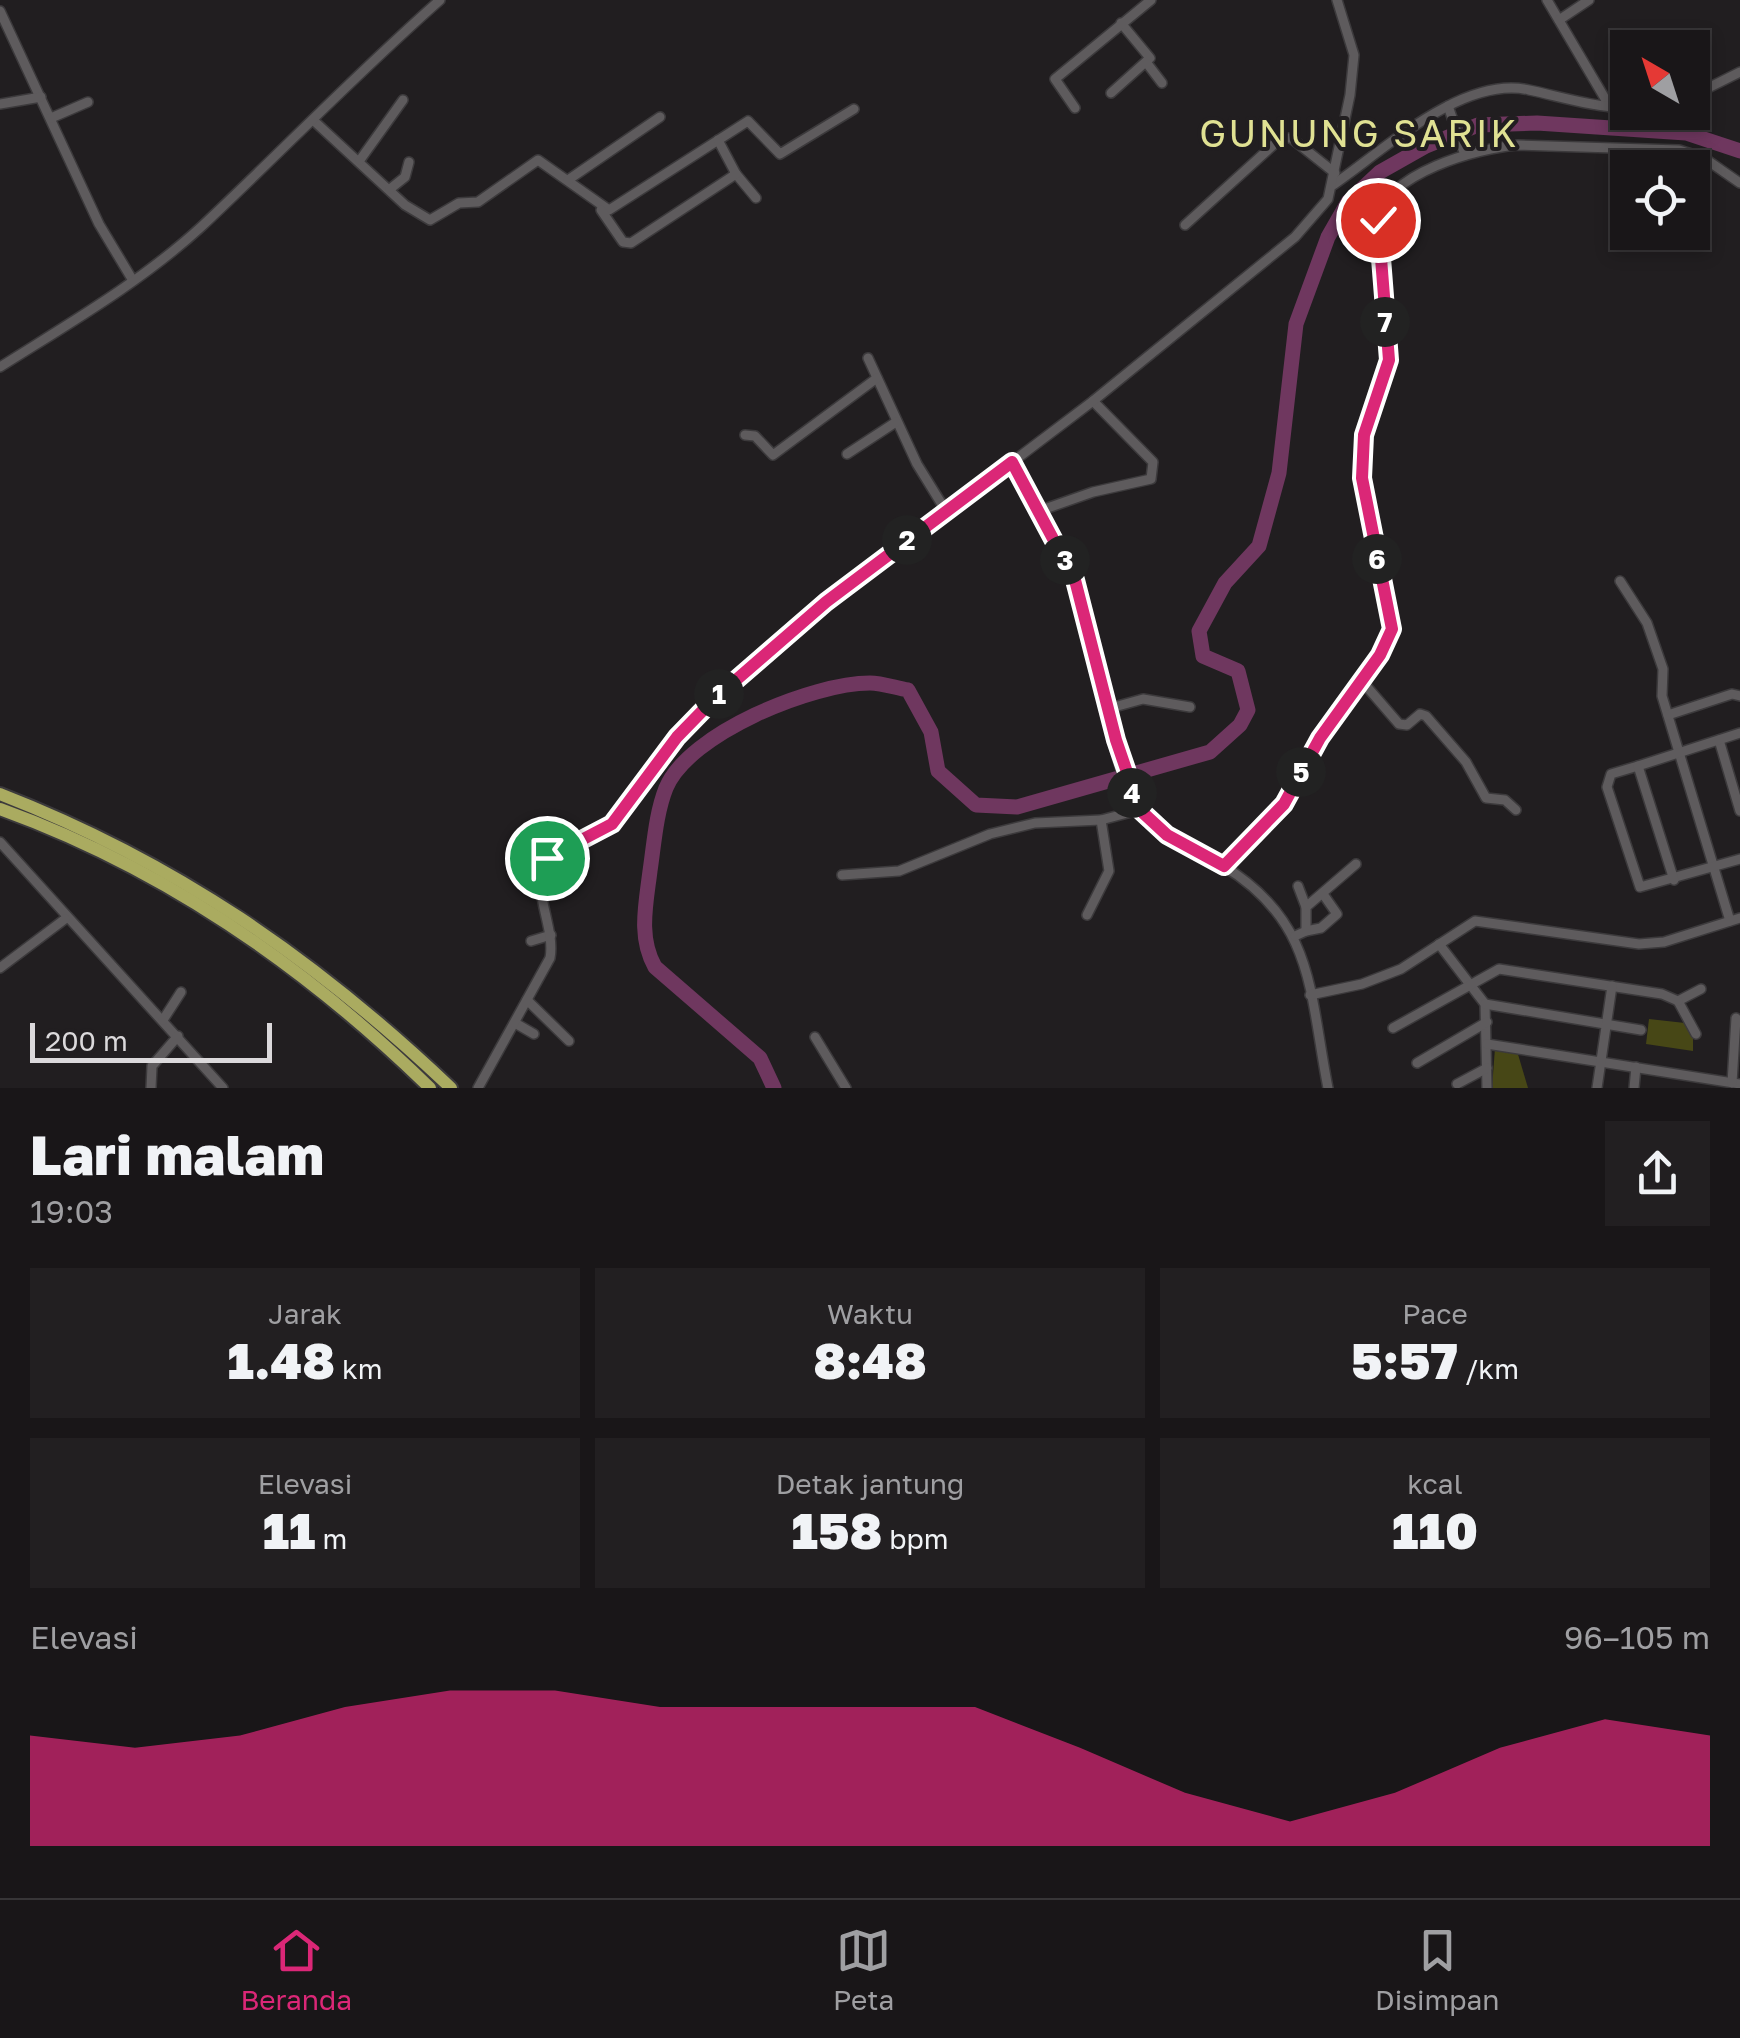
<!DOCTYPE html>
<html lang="id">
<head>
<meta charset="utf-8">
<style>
  :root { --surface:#191618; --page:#221f21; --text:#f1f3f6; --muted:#9f9fa2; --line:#373537; --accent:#db2777 }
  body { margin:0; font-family:"Golos Text",sans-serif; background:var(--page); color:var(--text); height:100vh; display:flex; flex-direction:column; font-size:38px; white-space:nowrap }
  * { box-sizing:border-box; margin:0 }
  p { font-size:32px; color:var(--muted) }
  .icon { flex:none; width:55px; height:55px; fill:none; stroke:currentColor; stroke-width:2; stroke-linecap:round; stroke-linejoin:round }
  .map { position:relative; height:1088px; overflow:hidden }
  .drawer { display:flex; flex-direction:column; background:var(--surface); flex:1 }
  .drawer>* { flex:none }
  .needle { width:65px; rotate:321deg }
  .buttons { position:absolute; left:1610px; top:30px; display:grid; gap:20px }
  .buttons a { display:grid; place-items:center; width:100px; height:100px; border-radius:0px; background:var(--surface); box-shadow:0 5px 15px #0003,0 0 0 2px var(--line); font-size:50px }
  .scale { position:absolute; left:30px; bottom:25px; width:242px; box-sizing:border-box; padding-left:10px; border:5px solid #dbd9db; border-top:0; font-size:28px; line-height:35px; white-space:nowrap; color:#dbd9db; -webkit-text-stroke:8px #211e20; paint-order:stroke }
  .pin { position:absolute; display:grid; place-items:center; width:85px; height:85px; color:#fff; margin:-42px; border:5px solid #fff; border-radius:50%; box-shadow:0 2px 10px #0007 }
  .km { position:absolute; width:50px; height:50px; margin:-25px; border-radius:50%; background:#222; color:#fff; font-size:28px; line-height:50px; text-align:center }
  .round { display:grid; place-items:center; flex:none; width:105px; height:105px; border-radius:0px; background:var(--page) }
  .headline { display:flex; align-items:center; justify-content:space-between; height:170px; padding:0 30px }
  h1 { font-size:55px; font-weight:800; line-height:75px }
  .figures { display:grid; grid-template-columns:repeat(3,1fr); gap:15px; height:170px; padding:10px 30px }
  .figures div { display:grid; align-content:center; border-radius:0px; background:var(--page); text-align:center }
  .figures b { font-size:50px; font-weight:800 }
  .figures small { font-size:28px; font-weight:400 }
  .figures p { font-size:28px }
  .chart { height:280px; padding:20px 30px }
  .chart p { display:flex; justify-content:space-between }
  .chart svg { width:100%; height:180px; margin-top:10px; fill:var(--accent); opacity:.7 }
  .menu { display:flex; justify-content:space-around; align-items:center; height:140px; border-top:2px solid var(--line); background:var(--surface); font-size:28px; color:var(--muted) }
  .menu a { display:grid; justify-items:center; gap:5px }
  .menu .active { color:var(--accent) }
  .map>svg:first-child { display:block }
  .green { fill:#474716 }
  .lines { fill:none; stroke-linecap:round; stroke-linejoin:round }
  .river { stroke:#6f375f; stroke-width:15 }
  .minor-casing { stroke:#3c3a3c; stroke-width:12 }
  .highway-casing { stroke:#3c3a3c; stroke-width:16 }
  .minor { stroke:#5e5b5d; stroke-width:9 }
  .highway { stroke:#aaab60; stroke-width:12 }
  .route-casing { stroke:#fff; stroke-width:20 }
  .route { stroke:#db2777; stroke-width:12 }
  .labels { text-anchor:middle; stroke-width:8; stroke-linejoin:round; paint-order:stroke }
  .quarter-label { font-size:38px; letter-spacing:2.5px; fill:#e0e193; stroke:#211e20 }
</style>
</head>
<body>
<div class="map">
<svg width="1740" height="1088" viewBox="0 0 1740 1088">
  <rect width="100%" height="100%" fill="#211e20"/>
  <g class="green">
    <path d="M1649 1019 1685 1023 1693 1035V1051L1646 1044Z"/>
    <path d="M1495 1048 1517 1051 1528 1088H1492Z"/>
  </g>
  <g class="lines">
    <path class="river" d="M774 1088 760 1058 655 967C638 937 646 904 650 871 654 844 656 813 666 788 689 733 813 683 870 683 882 683 896 688 908 690L931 732 938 771 976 805 1017 807 1210 752 1240 725 1248 710 1238 671 1203 656 1199 631 1225 583 1259 546 1279 473 1296 324 1328 237 1348 202 1380 172 1426 146 1478 125 1537 123 1686 133 1740 151"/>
    <g class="minor-casing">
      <g id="minor">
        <path d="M1547 0 1610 107"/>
        <path d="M0 11 99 224 132 279"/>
        <path d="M1559 20 1589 0"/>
        <path d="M1146 62 1162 83"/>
        <path d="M1111 93 1150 58 1121 23"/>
        <path d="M1692 96 1740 72"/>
        <path d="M0 104 41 97"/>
        <path d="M1448 106 1465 155"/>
        <path d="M1075 108 1055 79 1151 0"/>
        <path d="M51 118 88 102"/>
        <path d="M313 120 405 205 430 220 459 203 478 202 538 160 609 210 748 121 780 154 854 109"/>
        <path d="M360 160 403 100"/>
        <path d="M736 174 756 198"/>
        <path d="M568 180 660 117"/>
        <path d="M1333 185C1384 150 1463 75 1529 90 1562 97 1593 107 1628 108"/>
        <path d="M390 189 405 177 409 162"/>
        <path d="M601 210 623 242 631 243 736 174 718 140"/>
        <path d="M1185 225 1281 138H1291L1335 173"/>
        <path d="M868 358 917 464 946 511"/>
        <path d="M0 367C68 324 141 282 201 227 281 152 357 73 440 0"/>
        <path d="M745 435 755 436 773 455 877 378"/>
        <path d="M847 454 896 422"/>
        <path d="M1012 462C1040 512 1071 563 1087 619 1103 673 1109 766 1140 810 1159 838 1194 849 1222 865 1315 921 1309 992 1328 1088"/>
        <path d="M1039 511 1093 492 1151 479 1153 462 1093 401"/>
        <path d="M1620 581 1647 623 1663 669 1662 696 1730 921"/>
        <path d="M1361 680 1399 724 1407 725 1420 714 1426 716 1466 762 1486 798 1505 800 1516 810"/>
        <path d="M1107 709 1143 699 1190 707"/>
        <path d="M1668 715 1732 694 1740 696"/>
        <path d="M1719 740 1740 811"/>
        <path d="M1638 766 1611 774 1607 787 1640 887 1740 859"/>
        <path d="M0 842 223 1088"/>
        <path d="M1224 866 1284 804 1320 738 1380 655 1392 629 1362 478 1364 435 1389 360 1378 219C1387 173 1477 148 1518 145L1679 150 1704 158 1740 183"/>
        <path d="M842 875 899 871 990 834 1035 823 1101 820"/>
        <path d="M1674 880 1638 766 1740 733"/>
        <path d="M1298 886 1306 907"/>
        <path d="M1087 915 1109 871 1101 820 1139 810"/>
        <path d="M1306 931 1321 928 1337 914 1323 894"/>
        <path d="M1295 936 1306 931V907L1356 864"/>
        <path d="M531 941 551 935"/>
        <path d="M1439 944 1485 1004 1487 1088"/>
        <path d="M0 968 65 919"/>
        <path d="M1310 995 1362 984 1401 969 1475 921 1639 944 1664 942 1740 918"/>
        <path d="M527 1000 569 1041"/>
        <path d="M1678 1001 1696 1034"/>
        <path d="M1678 1001 1701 989"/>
        <path d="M1485 1004 1641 1030"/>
        <path d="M163 1020 181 992"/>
        <path d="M515 1023 534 1034"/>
        <path d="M1393 1028 1499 969 1662 994 1678 1001"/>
        <path d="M815 1037 846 1088"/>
        <path d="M1487 1044 1740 1084"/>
        <path d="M1417 1063 1487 1022"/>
        <path d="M1732 1083 1736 1018"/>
        <path d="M1457 1084 1487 1068"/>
        <path d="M151 1088 152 1066 178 1036"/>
        <path d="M478 1088 550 958C556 926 528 885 547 857L612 824 677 737 793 628 1093 401 1295 237 1328 199 1350 95 1354 55 1337 0"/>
        <path d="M1597 1088 1612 986"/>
        <path d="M1634 1088 1636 1067"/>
      </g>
    </g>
    <g class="highway-casing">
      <g id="highway">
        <path d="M0 794C175 862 315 959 451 1088"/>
        <path d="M0 809C164 868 306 967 430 1088"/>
      </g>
    </g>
    <use href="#minor" class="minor"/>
    <use href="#highway" class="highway"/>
  </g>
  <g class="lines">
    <g class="route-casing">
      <path id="route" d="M547 858 612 824 677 737 713 700 826 602 1012 462 1075 580 1116 740 1140 810 1167 835 1224 866 1284 804 1320 738 1380 655 1392 629 1362 478 1364 435 1389 360 1378 220"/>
    </g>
    <use href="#route" class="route"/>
  </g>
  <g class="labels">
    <g class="quarter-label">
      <text x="1359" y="147">GUNUNG SARIK</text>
    </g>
  </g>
</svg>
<div class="buttons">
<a><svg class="needle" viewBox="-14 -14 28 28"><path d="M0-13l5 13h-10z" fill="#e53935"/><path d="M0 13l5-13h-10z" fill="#9f9fa2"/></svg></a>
<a><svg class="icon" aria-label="locate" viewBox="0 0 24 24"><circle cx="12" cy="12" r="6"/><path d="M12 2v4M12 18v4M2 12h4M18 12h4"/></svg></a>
</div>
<div class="scale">200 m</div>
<div class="pin" style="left:547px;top:858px;background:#1e9e55"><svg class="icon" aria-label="arrive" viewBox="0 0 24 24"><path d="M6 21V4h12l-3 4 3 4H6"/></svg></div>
<div class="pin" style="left:1378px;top:220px;background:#d93025"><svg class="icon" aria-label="check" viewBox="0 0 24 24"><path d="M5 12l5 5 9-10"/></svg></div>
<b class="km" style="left:719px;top:694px">1</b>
<b class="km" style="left:907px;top:540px">2</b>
<b class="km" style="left:1065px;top:560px">3</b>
<b class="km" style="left:1132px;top:793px">4</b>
<b class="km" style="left:1301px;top:772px">5</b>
<b class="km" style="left:1377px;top:559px">6</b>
<b class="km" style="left:1385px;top:322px">7</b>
</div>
<section class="drawer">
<div class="headline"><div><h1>Lari malam</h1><p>19:03</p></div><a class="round"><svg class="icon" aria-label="share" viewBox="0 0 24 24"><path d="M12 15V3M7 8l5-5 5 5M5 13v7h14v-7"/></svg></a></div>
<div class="figures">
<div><p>Jarak</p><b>1.48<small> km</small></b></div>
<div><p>Waktu</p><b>8:48</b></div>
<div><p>Pace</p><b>5:57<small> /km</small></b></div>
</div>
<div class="figures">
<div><p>Elevasi</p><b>11<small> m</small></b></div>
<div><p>Detak jantung</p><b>158<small> bpm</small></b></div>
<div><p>kcal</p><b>110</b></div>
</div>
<div class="chart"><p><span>Elevasi</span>96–105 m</p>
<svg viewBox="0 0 160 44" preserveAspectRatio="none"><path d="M0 44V17L10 20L20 17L30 10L40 6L50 6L60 10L70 10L80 10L90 10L100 20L110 31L120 38L130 31L140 20L150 13L160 17V44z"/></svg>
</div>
</section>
<nav class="menu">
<a class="active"><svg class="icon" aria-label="home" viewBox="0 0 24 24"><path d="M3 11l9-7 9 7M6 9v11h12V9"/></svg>Beranda</a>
<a><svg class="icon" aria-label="map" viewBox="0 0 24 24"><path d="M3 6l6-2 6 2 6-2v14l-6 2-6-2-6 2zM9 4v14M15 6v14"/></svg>Peta</a>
<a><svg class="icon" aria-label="saved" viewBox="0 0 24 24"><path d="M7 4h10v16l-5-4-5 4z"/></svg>Disimpan</a>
</nav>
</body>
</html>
